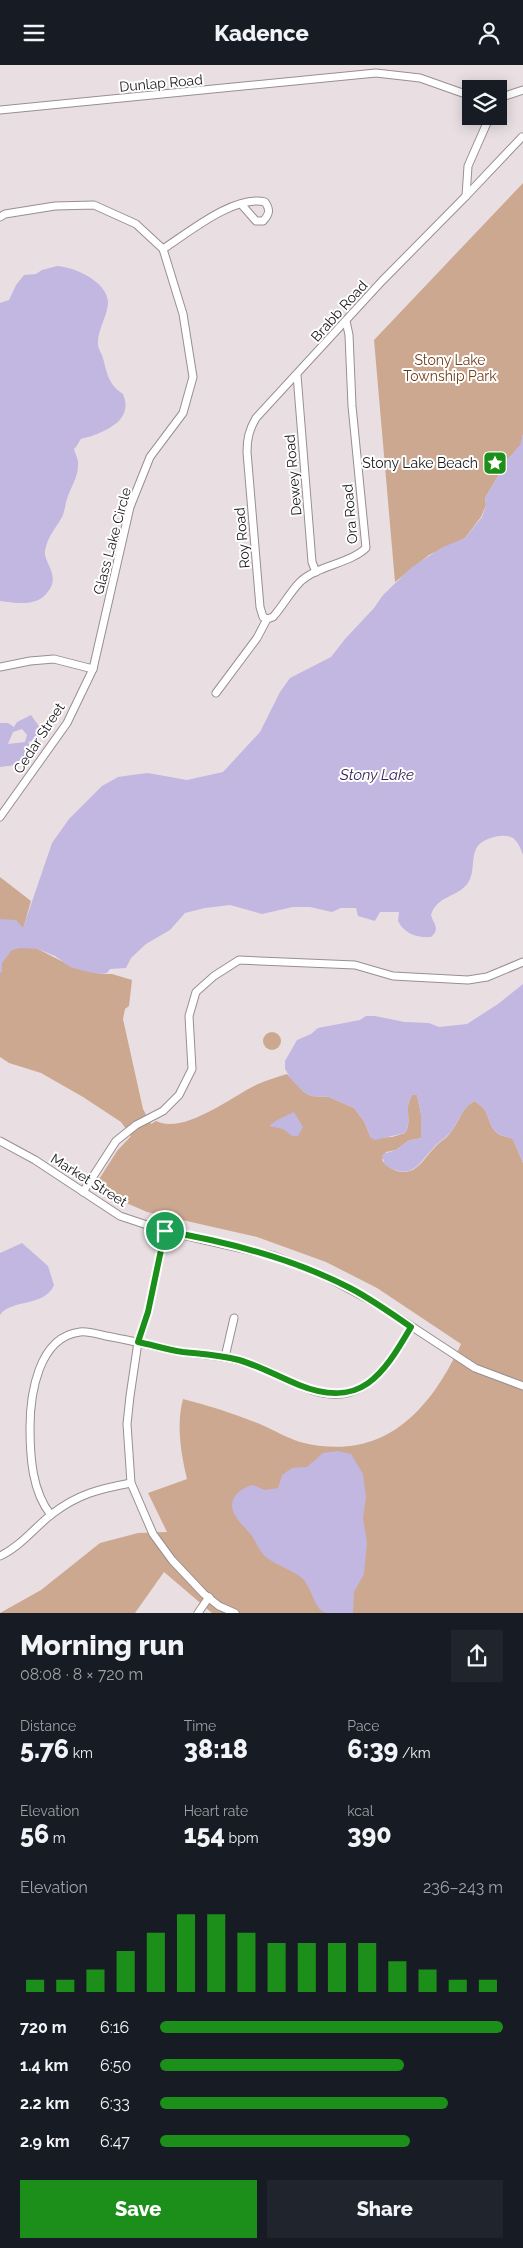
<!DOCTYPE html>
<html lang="en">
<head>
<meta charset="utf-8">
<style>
  :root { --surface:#171b24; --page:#20242c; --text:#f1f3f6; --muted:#9ea1a6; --accent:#1b8f19 }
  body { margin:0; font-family:Raleway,sans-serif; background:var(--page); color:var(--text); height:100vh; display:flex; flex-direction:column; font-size:19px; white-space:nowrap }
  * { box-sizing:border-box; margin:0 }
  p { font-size:16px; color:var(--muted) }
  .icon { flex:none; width:28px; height:28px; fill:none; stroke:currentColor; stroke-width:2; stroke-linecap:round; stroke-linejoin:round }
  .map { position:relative; height:1548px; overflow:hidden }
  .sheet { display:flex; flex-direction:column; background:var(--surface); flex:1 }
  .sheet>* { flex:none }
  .controls { position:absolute; left:462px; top:15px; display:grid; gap:10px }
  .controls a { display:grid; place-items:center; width:45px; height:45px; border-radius:0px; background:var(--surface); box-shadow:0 2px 12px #0003; font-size:25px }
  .pin { position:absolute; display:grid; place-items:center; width:42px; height:42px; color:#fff; margin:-21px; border:2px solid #fff; border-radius:50%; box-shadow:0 1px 5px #0007 }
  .round { display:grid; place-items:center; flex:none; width:52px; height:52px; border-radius:0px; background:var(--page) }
  .overview { display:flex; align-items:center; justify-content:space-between; height:85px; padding:0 20px }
  h1 { font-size:28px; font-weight:800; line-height:38px }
  .figures { display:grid; grid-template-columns:repeat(3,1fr); gap:8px; height:85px; padding:5px 20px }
  .figures div { display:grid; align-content:center }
  .figures b { font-size:25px; font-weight:800 }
  .figures small { font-size:14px; font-weight:400 }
  .figures p { font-size:14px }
  .chart { height:140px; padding:10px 20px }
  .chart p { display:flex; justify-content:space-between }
  .chart svg { width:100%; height:90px; margin-top:5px; stroke:var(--accent); stroke-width:6 }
  .cta { display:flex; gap:10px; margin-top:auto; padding:10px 20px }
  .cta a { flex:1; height:58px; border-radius:0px; background:var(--accent); color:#fff; font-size:20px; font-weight:800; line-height:58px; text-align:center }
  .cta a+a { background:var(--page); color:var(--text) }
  ul { padding:0 20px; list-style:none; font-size:16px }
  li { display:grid; grid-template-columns:80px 60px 1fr; align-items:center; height:38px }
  li i { height:12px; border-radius:6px; background:var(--accent) }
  header { display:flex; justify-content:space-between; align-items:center; height:65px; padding:0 20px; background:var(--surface); font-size:22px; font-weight:800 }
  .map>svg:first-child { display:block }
  .green { fill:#cda891 }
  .water { fill:#c2b7e0; fill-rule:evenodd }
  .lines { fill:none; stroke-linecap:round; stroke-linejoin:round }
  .street-casing { stroke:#988f92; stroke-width:9 }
  .street { stroke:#fff; stroke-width:7 }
  .route-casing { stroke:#fff; stroke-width:10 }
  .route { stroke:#1b8f19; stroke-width:6 }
  .labels { text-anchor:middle; stroke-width:4; stroke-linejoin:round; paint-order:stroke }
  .street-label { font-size:14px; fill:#191617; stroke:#fff }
  .park-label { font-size:14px; fill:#703d16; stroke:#fff }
  .poi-label { font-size:14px; fill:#191617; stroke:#fff; text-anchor:end }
  .water-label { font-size:15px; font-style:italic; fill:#311f51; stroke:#fff }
</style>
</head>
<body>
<header><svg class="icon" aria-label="menu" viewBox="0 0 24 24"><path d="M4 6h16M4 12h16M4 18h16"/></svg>Kadence<svg class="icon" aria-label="person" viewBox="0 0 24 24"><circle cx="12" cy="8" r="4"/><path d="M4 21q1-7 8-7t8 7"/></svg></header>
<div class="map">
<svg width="523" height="1548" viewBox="0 0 523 1548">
  <rect width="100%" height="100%" fill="#e9dfe3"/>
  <g class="green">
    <path d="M523 118V369L521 380 508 394 485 433 486 440 481 452 465 473 429 490 395 517 374 275Z"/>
    <path d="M0 812 31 836 23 864 38 884 73 902 101 909H112L132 915 129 941 125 944 123 954 143 1044 151 1059 156 1056C184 1070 232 1031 258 1019 267 1015 277 1012 287 1009L304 1027 311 1031 329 1032 354 1043 364 1056 371 1073 392 1072 405 1068C413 1057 403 1042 412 1030H417L421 1049V1073L408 1076 396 1085 386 1087 382 1095C386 1101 390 1103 397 1106 417 1112 425 1091 437 1080 442 1075 447 1073 451 1067 459 1057 462 1042 474 1036 491 1045 486 1055 495 1066 500 1072 507 1071 513 1074L523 1098V1548H212L164 1507 135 1548H0L41 1525 100 1478 138 1468 167 1467 148 1428 187 1414C181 1389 176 1360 183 1334 210 1341 236 1349 262 1360 274 1365 287 1373 300 1377 382 1398 429 1348 461 1279L377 1223 326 1197 257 1172 147 1147 124 1137 96 1119 117 1086 131 1071 121 1057 83 1032 41 1008 9 998 0 992Z"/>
    <circle cx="272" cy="976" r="9"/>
  </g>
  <g class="water">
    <path d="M57 201C74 202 107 216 108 237 108 251 97 265 98 279 98 284 102 289 103 293 107 309 109 320 123 329 133 353 111 364 92 371 89 372 82 373 81 374 78 377 78 381 74 384 75 389 79 394 78 401 78 413 70 423 67 434 65 440 65 446 62 452 55 465 48 470 45 486 43 497 62 511 47 528 36 542 15 538 0 536V238L9 235 16 220 24 210 36 209 42 205Z"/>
    <path d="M523 369V790C521 784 518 777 513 773 503 767 480 774 476 784 471 795 475 807 468 818 457 833 437 830 431 850 433 858 441 864 431 872 418 873 404 869 398 856L399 847H380L375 856 358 851 356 843H341L332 847 310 842H293L262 849 230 840 205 843 185 848 170 865 146 879 131 893 126 903 110 904 107 908 101 909 89 907 70 902 55 891 38 884 20 883 12 885 2 898V907L0 908V854L16 855 23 863 52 778 69 754 102 721 118 712 139 709 148 708 187 715 223 707 260 667 280 627 290 613 331 592 345 574 374 543 383 530 412 502 443 482 465 473 482 452 486 440 485 433 508 394 520 380Z"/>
    <path d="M31 650 43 667 37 674 28 677 31 684 15 700 0 702V658H8L14 662 17 657ZM22 664 27 670 25 677 8 679 13 667Z"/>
    <path d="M523 919V1098L513 1074C507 1071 500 1072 495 1066 486 1055 491 1045 474 1036 464 1042 459 1054 453 1064 449 1071 442 1074 436 1080 418 1098 414 1117 385 1100L382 1091 383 1089 396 1085 408 1076 421 1073V1049L417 1030H412C403 1042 413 1056 405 1068L375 1075 371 1073 364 1056 354 1043 329 1032 311 1031 304 1027 291 1014 285 1004V996L297 975 311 969 318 963 360 955 366 951H375L405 957 429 958 439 962 467 959 498 939Z"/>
    <path d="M294 1047 303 1062 298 1071H292L283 1064 269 1061 277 1055Z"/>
    <path d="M22 1178 48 1201 54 1220C44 1243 12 1233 0 1250V1188Z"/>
    <path d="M338 1386 351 1389 363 1409 366 1433 363 1453 367 1477 364 1509 354 1527 353 1548C345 1548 334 1548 326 1548 314 1545 312 1523 303 1514 293 1505 278 1501 267 1493 260 1487 257 1479 252 1471 247 1464 239 1458 235 1450 226 1435 239 1423 253 1420L265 1425 278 1423 282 1410 292 1403 307 1402 323 1388Z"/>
  </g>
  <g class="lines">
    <g class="street-casing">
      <g id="street">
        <path d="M499 33 523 25"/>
        <path d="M0 45 376 8 420 13 471 31"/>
        <path d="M466 131 522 72"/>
        <path d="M0 152 5 149 55 141 94 140 136 159 163 184 183 249 193 312 183 348 150 392 130 442 93 604 54 594 30 596 0 602"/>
        <path d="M163 184C188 168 235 129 265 137 270 144 270 149 263 156H256L241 139"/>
        <path d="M297 310 312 497 316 507"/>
        <path d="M267 554 263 552 260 542 247 387C247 374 249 365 256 353L382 216 466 131 468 101 490 51"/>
        <path d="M216 628 257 573 267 554 273 552C283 541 290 527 300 517 318 500 349 499 366 483L352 341 349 270 346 256"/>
        <path d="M0 752 67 658 93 604"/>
        <path d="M0 1076 35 1095 120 1151 165 1166 274 1191 323 1210 379 1240 475 1303 523 1321"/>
        <path d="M83 1127 116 1076 136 1060 163 1046 179 1030 192 1004 189 951 196 927 214 911 239 895 355 900 393 911 468 915 487 912 523 897"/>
        <path d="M165 1166 148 1247 138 1277 130 1331 127 1359 131 1418 153 1469 172 1495 204 1529 219 1541 235 1548"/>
        <path d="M225 1292 234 1253"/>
        <path d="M51 1450C32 1427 30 1391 30 1363 30 1330 38 1272 80 1267 88 1266 97 1269 106 1271 128 1275 150 1280 172 1285 199 1291 223 1289 251 1299 281 1309 313 1335 347 1328 379 1321 396 1287 411 1262"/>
        <path d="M0 1491C20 1482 35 1462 52 1449 78 1429 99 1424 131 1418"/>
        <path d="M198 1548 209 1532"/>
      </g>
    </g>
    <use href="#street" class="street"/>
  </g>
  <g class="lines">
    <g class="route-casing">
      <path id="route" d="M165 1166C229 1177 292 1193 350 1223 371 1234 391 1248 411 1262 383 1310 361 1345 299 1320 279 1312 260 1301 239 1295 220 1290 202 1289 183 1287 168 1285 153 1280 138 1277L148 1247Z"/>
    </g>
    <use href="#route" class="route"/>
  </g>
  <defs>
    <g id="sight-square" transform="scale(1.25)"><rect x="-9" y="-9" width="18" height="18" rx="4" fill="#1b8f19" stroke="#fff"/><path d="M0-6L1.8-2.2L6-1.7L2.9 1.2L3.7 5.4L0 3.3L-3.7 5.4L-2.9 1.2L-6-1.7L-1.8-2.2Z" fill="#fff"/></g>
  </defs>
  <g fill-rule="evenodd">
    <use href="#sight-square" x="495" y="398"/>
  </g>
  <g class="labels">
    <g class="street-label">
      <text transform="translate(161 18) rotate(-5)" y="5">Dunlap Road</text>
      <text transform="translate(339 246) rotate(-48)" y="5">Brabb Road</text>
      <text transform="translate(293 410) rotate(-95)" y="5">Dewey Road</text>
      <text transform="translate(350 449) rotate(-95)" y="5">Ora Road</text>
      <text transform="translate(242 473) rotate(-95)" y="5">Roy Road</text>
      <text transform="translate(112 476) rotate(-75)" y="5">Glass Lake Circle</text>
      <text transform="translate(39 673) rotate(-57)" y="5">Cedar Street</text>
      <text transform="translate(89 1115) rotate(32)" y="5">Market Street</text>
    </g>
    <g class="park-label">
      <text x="450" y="300">Stony Lake<tspan x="450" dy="16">Township Park</tspan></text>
    </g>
    <g class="poi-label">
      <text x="478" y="403">Stony Lake Beach</text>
    </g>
    <g class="water-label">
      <text x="377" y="715">Stony Lake</text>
    </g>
  </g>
</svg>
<div class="controls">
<a><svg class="icon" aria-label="layers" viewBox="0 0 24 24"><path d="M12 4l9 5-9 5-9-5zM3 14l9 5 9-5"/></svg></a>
</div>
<div class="pin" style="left:165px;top:1166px;background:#1e9e55"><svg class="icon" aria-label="arrive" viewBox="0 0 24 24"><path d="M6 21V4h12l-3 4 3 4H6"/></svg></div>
</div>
<section class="sheet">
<div class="overview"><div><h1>Morning run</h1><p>08:08 · 8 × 720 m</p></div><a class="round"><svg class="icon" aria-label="share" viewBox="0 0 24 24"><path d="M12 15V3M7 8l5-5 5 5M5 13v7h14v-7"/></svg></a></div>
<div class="figures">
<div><p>Distance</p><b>5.76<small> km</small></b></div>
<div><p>Time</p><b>38:18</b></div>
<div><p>Pace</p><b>6:39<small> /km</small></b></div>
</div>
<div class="figures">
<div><p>Elevation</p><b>56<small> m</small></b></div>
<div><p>Heart rate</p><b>154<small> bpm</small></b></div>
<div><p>kcal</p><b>390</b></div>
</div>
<div class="chart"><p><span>Elevation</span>236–243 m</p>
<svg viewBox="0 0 160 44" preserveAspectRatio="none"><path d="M5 44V38M15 44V38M25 44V33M35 44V24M45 44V15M55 44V6M65 44V6M75 44V15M85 44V20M95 44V20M105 44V20M115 44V20M125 44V29M135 44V33M145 44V38M155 44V38"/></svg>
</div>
<ul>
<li><b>720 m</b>6:16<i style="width:100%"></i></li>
<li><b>1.4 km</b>6:50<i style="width:71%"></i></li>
<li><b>2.2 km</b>6:33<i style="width:84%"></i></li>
<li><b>2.9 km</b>6:47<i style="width:73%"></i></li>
</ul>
<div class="cta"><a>Save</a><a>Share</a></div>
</section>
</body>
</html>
